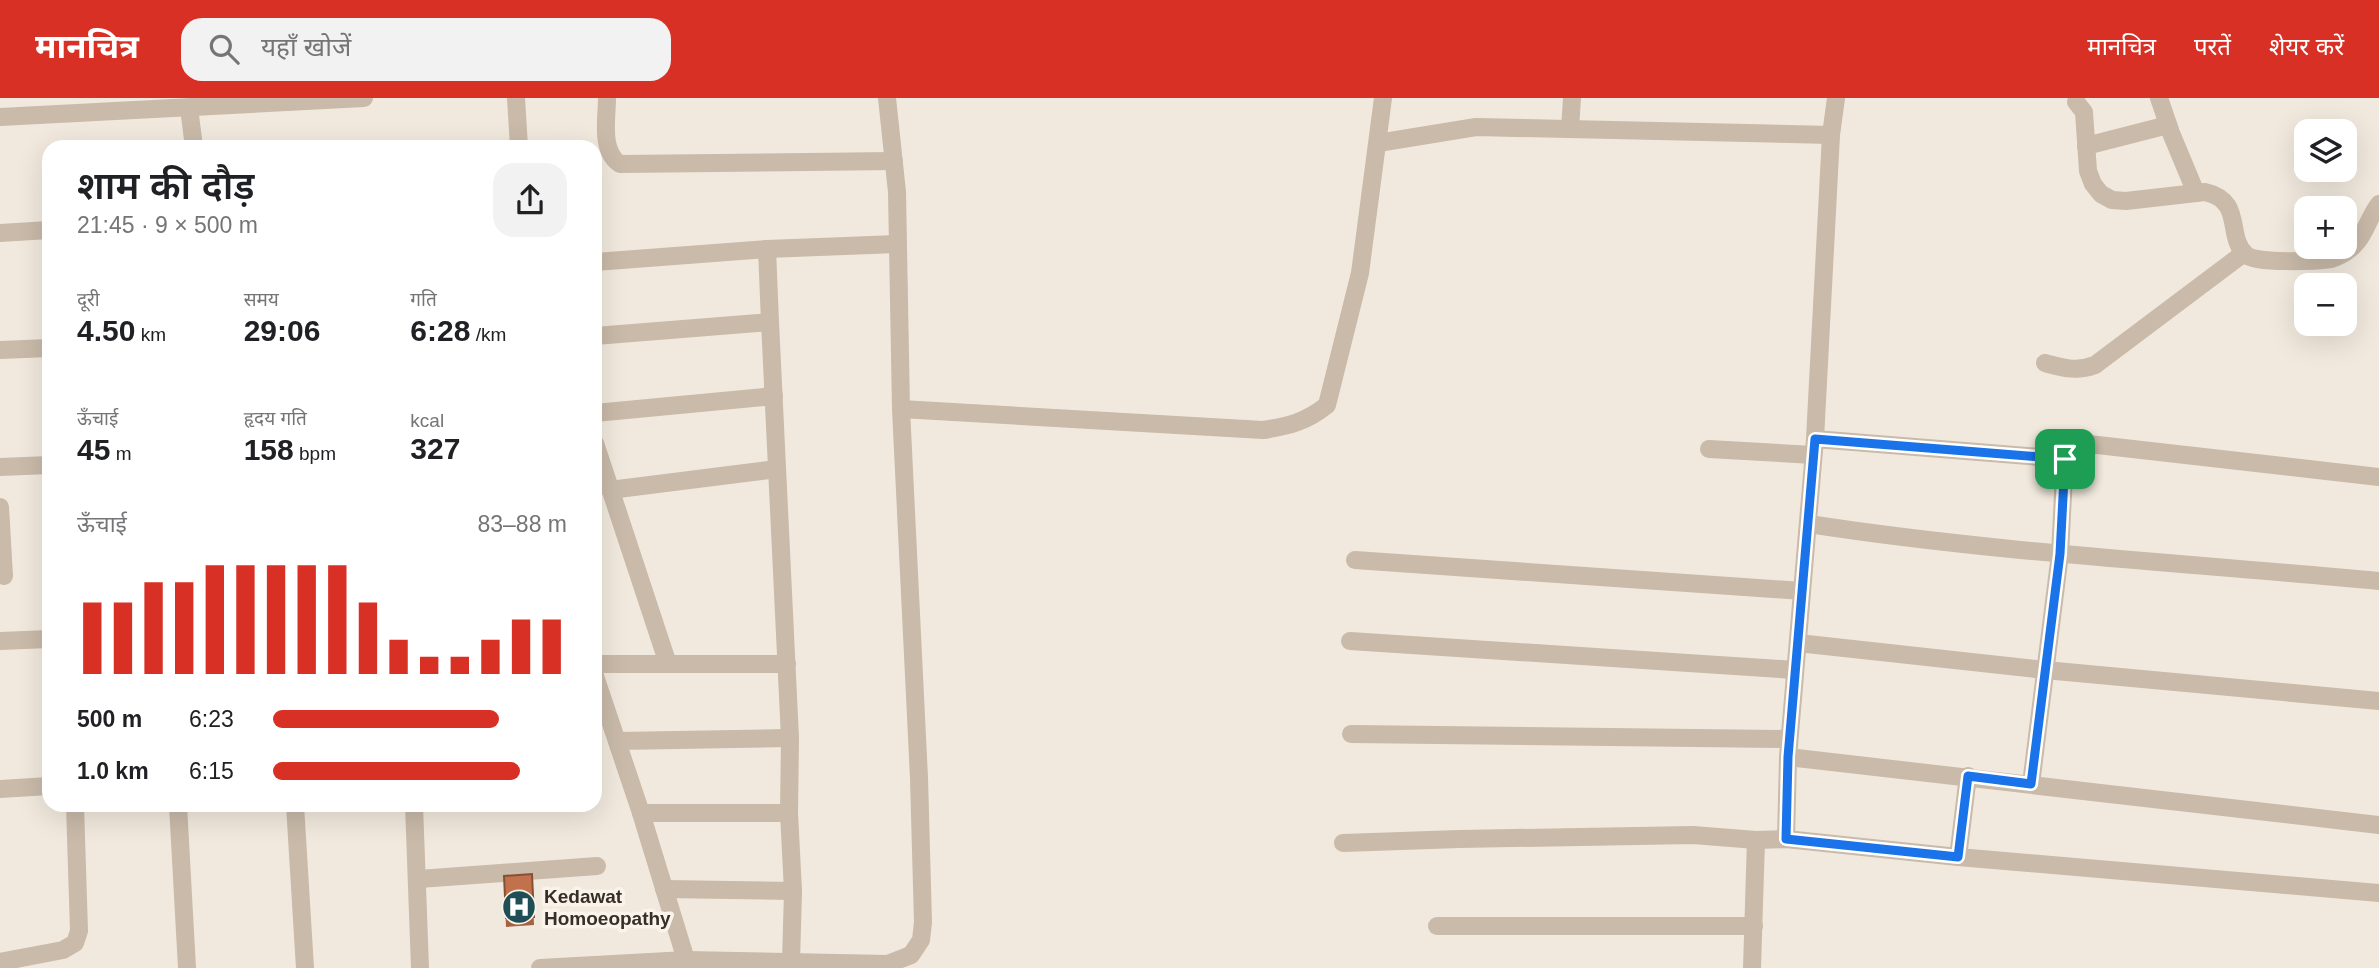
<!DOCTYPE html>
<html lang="hi">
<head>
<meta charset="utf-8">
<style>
  :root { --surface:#fff; --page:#f2f2f2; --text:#202124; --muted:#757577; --accent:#d93025 }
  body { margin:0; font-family:Arial,"Noto Sans Devanagari",sans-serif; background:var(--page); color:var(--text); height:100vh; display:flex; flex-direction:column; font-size:26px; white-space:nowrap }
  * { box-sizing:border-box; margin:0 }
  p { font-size:23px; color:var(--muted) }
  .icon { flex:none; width:38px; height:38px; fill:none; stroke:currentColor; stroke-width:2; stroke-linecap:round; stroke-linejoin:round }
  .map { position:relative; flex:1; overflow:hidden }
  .side { position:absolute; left:42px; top:42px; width:560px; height:672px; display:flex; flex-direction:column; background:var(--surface); border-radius:21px; box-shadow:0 7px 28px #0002 }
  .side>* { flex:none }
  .buttons { position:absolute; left:2294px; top:21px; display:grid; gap:14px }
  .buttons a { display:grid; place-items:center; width:63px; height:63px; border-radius:14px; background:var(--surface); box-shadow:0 7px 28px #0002; font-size:35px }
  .pin { position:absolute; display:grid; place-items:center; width:60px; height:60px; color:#fff; margin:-30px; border-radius:14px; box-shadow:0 4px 10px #0006 }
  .round { display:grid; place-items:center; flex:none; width:74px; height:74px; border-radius:21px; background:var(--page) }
  .headline { display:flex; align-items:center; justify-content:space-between; height:119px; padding:0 35px }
  h1 { font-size:38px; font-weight:600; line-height:52px }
  .metrics { display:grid; grid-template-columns:repeat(3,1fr); gap:10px; height:119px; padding:7px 35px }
  .metrics div { display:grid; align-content:center }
  .metrics b { font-size:30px; font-weight:600 }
  .metrics small { font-size:19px; font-weight:400 }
  .metrics p { font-size:19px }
  .chart { height:196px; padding:14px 35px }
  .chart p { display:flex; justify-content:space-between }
  .chart svg { width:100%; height:126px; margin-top:7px; stroke:var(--accent); stroke-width:6 }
  ul { padding:0 35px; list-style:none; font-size:23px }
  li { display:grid; grid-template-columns:112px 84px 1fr; align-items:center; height:52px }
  li i { height:18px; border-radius:9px; background:var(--accent) }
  header { display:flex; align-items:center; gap:42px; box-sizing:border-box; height:98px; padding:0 35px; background:var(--accent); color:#fff }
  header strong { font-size:33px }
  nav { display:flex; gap:38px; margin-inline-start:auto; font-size:24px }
  .search { width:490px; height:63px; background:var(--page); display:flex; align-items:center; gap:18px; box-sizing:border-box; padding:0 24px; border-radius:21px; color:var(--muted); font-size:26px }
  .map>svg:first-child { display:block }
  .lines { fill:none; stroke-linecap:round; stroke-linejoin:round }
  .minor { stroke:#c9baa9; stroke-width:18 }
  .wall { fill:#a66140 }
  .building { fill:#c1714b; stroke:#874f34; stroke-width:2 }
  .route-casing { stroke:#fff; stroke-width:14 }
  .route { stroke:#1a73e8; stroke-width:9 }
  .labels { text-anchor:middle; stroke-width:7; stroke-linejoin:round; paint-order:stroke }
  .poi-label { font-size:19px; font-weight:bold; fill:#362e29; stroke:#f9f3e9; text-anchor:start }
</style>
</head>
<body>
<header>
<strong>मानचित्र</strong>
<div class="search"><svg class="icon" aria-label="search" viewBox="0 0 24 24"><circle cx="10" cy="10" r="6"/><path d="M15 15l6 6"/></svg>यहाँ खोजें</div>
<nav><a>मानचित्र</a><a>परतें</a><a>शेयर करें</a></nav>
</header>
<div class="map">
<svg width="2379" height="870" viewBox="0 0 2379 870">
  <rect width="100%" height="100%" fill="#f1e9dd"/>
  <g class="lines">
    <g class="minor">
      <path d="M516 0 519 49"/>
      <path d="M607 0C607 21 600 53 620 66L894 63"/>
      <path d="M1836 0 1831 37 1815 341 1788 659 2379 727"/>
      <path d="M2159 0 2171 35 2196 95"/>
      <path d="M2076 4 2084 14 2088 73 2093 86 2101 96 2112 102 2126 103 2205 94C2245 103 2225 138 2246 157 2256 166 2317 163 2331 161 2338 159 2345 155 2350 151 2365 139 2368 120 2379 106"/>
      <path d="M189 10 194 49"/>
      <path d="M0 19 364 0"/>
      <path d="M1570 31 1572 0"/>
      <path d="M1378 45 1476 29 1831 37"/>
      <path d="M2086 48 2168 27"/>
      <path d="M0 135 49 132"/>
      <path d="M595 164 767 151"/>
      <path d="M770 224 790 640 789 715 793 793 791 864"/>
      <path d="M595 238 770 224 767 151 897 146"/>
      <path d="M0 252 49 250"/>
      <path d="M2045 265C2064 270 2076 274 2095 267L2244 155"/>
      <path d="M901 311 1263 332C1289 328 1306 324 1327 307L1360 175 1383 0"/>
      <path d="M595 315 774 298"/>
      <path d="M1815 341 2065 361"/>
      <path d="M595 345 668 566"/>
      <path d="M1709 351 1813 357"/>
      <path d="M0 369 49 367"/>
      <path d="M610 392 777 371"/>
      <path d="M0 409 4 478"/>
      <path d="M1809 426C1997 455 2189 465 2379 483"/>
      <path d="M1355 462 1802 493"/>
      <path d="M0 543 49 541"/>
      <path d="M1350 543 1795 572"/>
      <path d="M1798 545 2045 572 2379 603"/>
      <path d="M595 566H787"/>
      <path d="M595 578 641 715 686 862"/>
      <path d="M1351 636 1789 641"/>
      <path d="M618 643 790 640"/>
      <path d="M2031 686 2060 456 2065 356 2069 348 2080 345 2379 379"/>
      <path d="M0 691 49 688"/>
      <path d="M178 707 187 870"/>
      <path d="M295 707 305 870"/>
      <path d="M414 707 420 870"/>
      <path d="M641 715H789"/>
      <path d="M1786 741 1788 659"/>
      <path d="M1343 745 1459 741 1693 737 1756 742 1786 741 1958 759 2379 795"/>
      <path d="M1958 759 1968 678"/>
      <path d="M419 781 597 768"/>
      <path d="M664 791 793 793"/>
      <path d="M1437 828H1754"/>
      <path d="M0 864 63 852 75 845 79 833 75 707"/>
      <path d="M540 870 686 862 888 866 911 857 921 842 923 824 919 680 901 311 897 94 887 0"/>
      <path d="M1752 870 1756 742"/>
    </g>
  </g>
  <path class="wall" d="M532 776 534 827 506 829 504 778Z"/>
  <path class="building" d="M532 776 534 819 506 820 504 778Z"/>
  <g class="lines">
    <g class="route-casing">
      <path id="route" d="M1815 341 2065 361 2060 456 2031 686 1968 678 1958 759 1786 741 1788 659Z"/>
    </g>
    <use href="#route" class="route"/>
  </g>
  <defs>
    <g id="hospital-disc" transform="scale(1.75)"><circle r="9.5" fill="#204e56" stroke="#f9f3e9"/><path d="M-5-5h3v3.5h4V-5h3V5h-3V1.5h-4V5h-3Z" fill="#fff"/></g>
  </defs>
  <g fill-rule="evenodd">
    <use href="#hospital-disc" x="519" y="809"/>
  </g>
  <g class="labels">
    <g class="poi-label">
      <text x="544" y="805">Kedawat<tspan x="544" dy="22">Homoeopathy</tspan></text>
    </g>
  </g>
</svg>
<div class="buttons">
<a><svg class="icon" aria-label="layers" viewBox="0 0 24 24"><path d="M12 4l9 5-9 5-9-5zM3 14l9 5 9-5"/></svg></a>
<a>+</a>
<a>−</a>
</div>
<div class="pin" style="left:2065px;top:361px;background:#1e9e55"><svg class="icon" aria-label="arrive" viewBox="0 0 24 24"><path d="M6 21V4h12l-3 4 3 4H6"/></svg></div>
<section class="side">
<div class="headline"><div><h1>शाम की दौड़</h1><p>21:45 · 9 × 500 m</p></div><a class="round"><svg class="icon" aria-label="share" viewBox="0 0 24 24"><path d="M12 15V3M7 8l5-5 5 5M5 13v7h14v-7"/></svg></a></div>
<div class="metrics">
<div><p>दूरी</p><b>4.50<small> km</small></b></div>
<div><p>समय</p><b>29:06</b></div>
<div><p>गति</p><b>6:28<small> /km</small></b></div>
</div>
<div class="metrics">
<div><p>ऊँचाई</p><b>45<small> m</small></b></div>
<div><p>हृदय गति</p><b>158<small> bpm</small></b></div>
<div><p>kcal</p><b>327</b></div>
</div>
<div class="chart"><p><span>ऊँचाई</span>83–88 m</p>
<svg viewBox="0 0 160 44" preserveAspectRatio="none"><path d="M5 44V19M15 44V19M25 44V12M35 44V12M45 44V6M55 44V6M65 44V6M75 44V6M85 44V6M95 44V19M105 44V32M115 44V38M125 44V38M135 44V32M145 44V25M155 44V25"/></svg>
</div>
<ul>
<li><b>500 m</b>6:23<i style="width:77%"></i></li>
<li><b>1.0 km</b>6:15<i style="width:84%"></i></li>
</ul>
</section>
</div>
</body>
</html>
